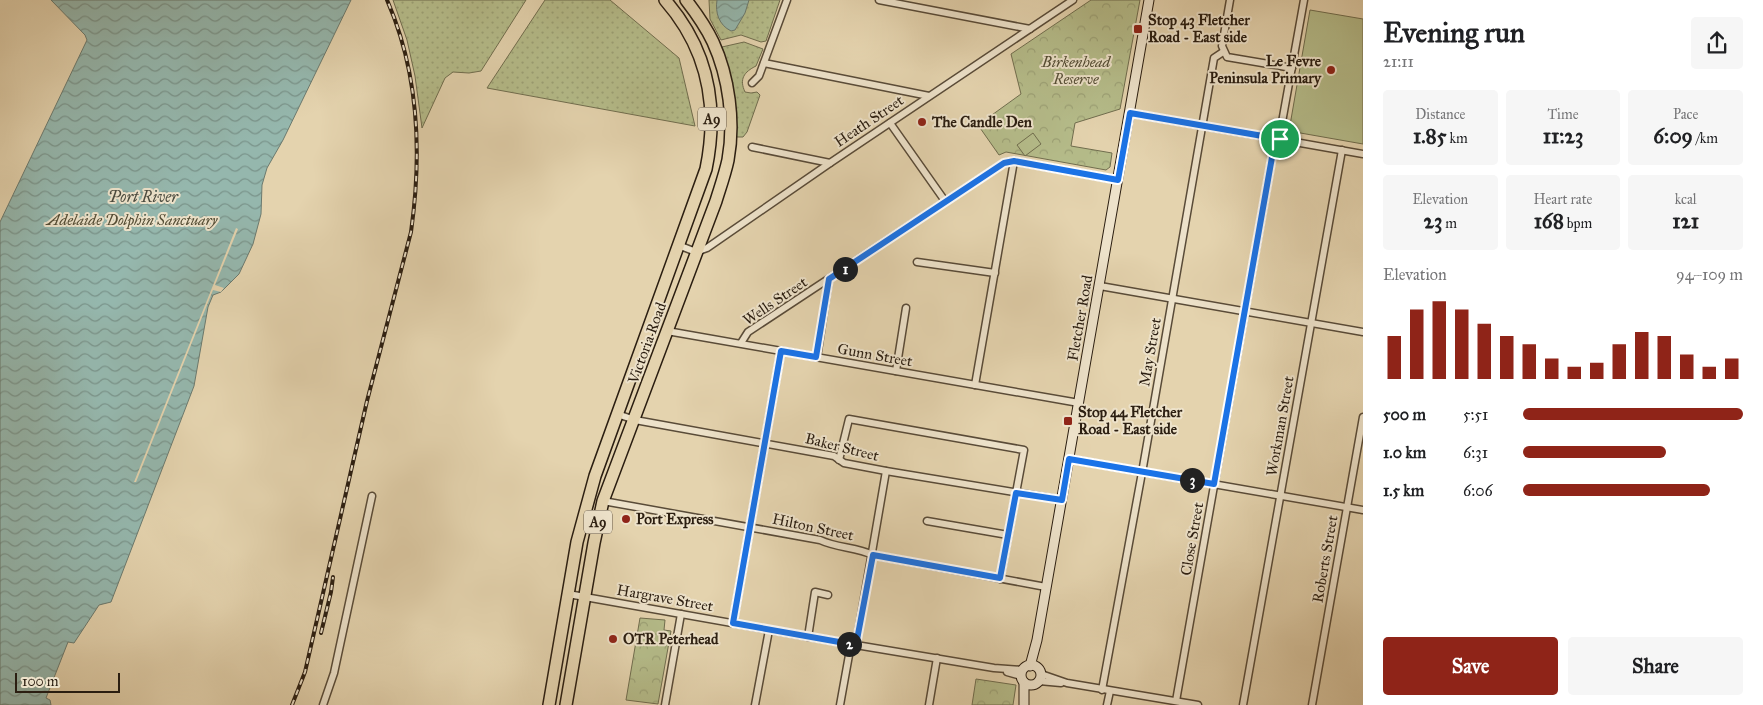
<!DOCTYPE html>
<html lang="en">
<head>
<meta charset="utf-8">
<style>
  :root { --surface:#fff; --page:#f6f6f6; --text:#202124; --muted:#757577; --accent:#8f2418 }
  body { margin:0; font-family:"IM FELL Great Primer",serif; background:var(--page); color:var(--text); height:100vh; display:flex; flex-direction:column; font-size:19px; white-space:nowrap }
  * { box-sizing:border-box; margin:0 }
  p { font-size:16px; color:var(--muted) }
  .icon { flex:none; width:28px; height:28px; fill:none; stroke:currentColor; stroke-width:2; stroke-linecap:round; stroke-linejoin:round }
  .map { position:relative; flex:1; overflow:hidden }
  .sheet { display:flex; flex-direction:column; background:var(--surface); width:400px }
  .sheet>* { flex:none }
  .scale { position:absolute; left:15px; bottom:12px; width:105px; box-sizing:border-box; padding-left:5px; border:2px solid #2b1e11; border-top:0; font-size:14px; line-height:18px; white-space:nowrap; color:#2b1e11; -webkit-text-stroke:4px #ede2ca; paint-order:stroke }
  .pin { position:absolute; display:grid; place-items:center; width:42px; height:42px; color:#fff; margin:-21px; border:2px solid #fff; border-radius:50%; box-shadow:0 1px 5px #0007 }
  .km { position:absolute; width:25px; height:25px; margin:-12px; border-radius:50%; background:#222; color:#fff; font-size:14px; line-height:25px; text-align:center }
  .round { display:grid; place-items:center; flex:none; width:52px; height:52px; border-radius:5px; background:var(--page) }
  .summary { display:flex; align-items:center; justify-content:space-between; height:85px; padding:0 20px }
  h1 { font-size:28px; font-weight:800; line-height:38px }
  .metrics { display:grid; grid-template-columns:repeat(3,1fr); gap:8px; height:85px; padding:5px 20px }
  .metrics div { display:grid; align-content:center; border-radius:5px; background:var(--page); text-align:center }
  .metrics b { font-size:21px; font-weight:800 }
  .metrics small { font-size:14px; font-weight:400 }
  .metrics p { font-size:14px }
  .chart { height:140px; padding:10px 20px }
  .chart p { display:flex; justify-content:space-between }
  .chart svg { width:100%; height:90px; margin-top:5px; stroke:var(--accent); stroke-width:6 }
  .primary-button { display:flex; gap:10px; margin-top:auto; padding:10px 20px }
  .primary-button a { flex:1; height:58px; border-radius:5px; background:var(--accent); color:#fff; font-size:20px; font-weight:800; line-height:58px; text-align:center }
  .primary-button a+a { background:var(--page); color:var(--text) }
  ul { padding:0 20px; list-style:none; font-size:16px }
  li { display:grid; grid-template-columns:80px 60px 1fr; align-items:center; height:38px }
  li i { height:12px; border-radius:6px; background:var(--accent) }
  main { display:flex; flex:1; min-height:0 }
  .map>svg:first-child { display:block }
  .grass { fill:url(#grass-dots); stroke:#706d4e }
  .forest { fill:url(#forest-crowns); stroke:#706d4e }
  .pitch { fill:#b5bc8a; stroke:#706d4e }
  .water { fill:url(#water-waves); stroke:#6b7a6f }
  .pier { fill:#e4d3ae }
  .lines { fill:none; stroke-linecap:round; stroke-linejoin:round }
  .street-casing { stroke:#594b38; stroke-width:9 }
  .secondary-casing { stroke:#2b1e11; stroke-width:11 }
  .highway-casing { stroke:#2b1e11; stroke-width:14 }
  .street { stroke:#ede2ca; stroke-width:6 }
  .secondary { stroke:#ede2ca; stroke-width:9 }
  .highway { stroke:#e4d3ae; stroke-width:11 }
  .rail-casing { stroke:#2b1e11; stroke-width:4 }
  .rail { stroke:#ede2ca; stroke-width:2; stroke-dasharray:5.5; stroke-linecap:butt }
  .route-casing { stroke:#fff; stroke-width:10 }
  .route { stroke:#1a73e8; stroke-width:6 }
  .poi-dot { fill:#8f2418; stroke:#ede2ca; stroke-width:2 }
  .labels { text-anchor:middle; stroke-width:4; stroke-linejoin:round; paint-order:stroke }
  .shield { fill:#ede2ca; stroke:#655948; stroke-width:1 }
  .shield-label { font-size:14px; font-weight:bold; fill:#2b1e11 }
  .poi-label { font-size:15px; font-weight:bold; fill:#2b1e11; stroke:#ede2ca; text-anchor:start }
  .park-label { font-size:15px; font-style:italic; fill:#544d35; stroke:#ede2ca }
  .street-label { font-size:15px; fill:#2b1e11; stroke:#ede2ca }
  .water-label { font-size:16px; font-style:italic; fill:#4b4c40; stroke:#ede2ca }
</style>
</head>
<body>
<main>
<div class="map">
<svg width="1363" height="705" viewBox="0 0 1363 705">
  <defs>
    <pattern id="grass-dots" width="8" height="8" patternUnits="userSpaceOnUse" patternTransform="scale(1.25)"><rect width="8" height="8" fill="#b5bc8a"/><path d="M2 2h.1M6 6h.1" fill="none" stroke="#9ca176" stroke-width="1.8" stroke-linecap="round"/></pattern>
    <pattern id="forest-crowns" width="20" height="18" patternUnits="userSpaceOnUse" patternTransform="scale(1.25)"><rect width="20" height="18" fill="#b5bc8a"/><path d="M2 6a3 3 0 1 1 6 0M12 15a3 3 0 1 1 6 0" fill="none" stroke="#9ca176"/></pattern>
    <pattern id="water-waves" width="16" height="10" patternUnits="userSpaceOnUse" patternTransform="scale(1.25)"><rect width="16" height="10" fill="#95b7ad"/><path d="M0 5q4-4 8 0t8 0" fill="none" stroke="#7a948b"/></pattern>
  </defs>
  <rect width="100%" height="100%" fill="#e4d3ae"/>
  <filter id="stains"><feTurbulence type="fractalNoise" baseFrequency=".004" numOctaves="4"/><feColorMatrix values="0 0 0 0 .2 0 0 0 0 .09 0 0 0 0 .02 0 0 0 .5 -.17"/></filter>
  <radialGradient id="worn" r=".72"><stop offset=".6" stop-color="#630" stop-opacity="0"/><stop offset="1" stop-color="#630" stop-opacity=".3"/></radialGradient>
  <g class="grass">
    <path d="M393 0H526L481 71 469 73 453 72 445 78 422 128 415 76 407 40Z"/>
    <path d="M545 0H610L679 58 695 126 487 88Z"/>
    <path d="M709 0H780L766 41 761 42 741 35 721 40 710 19Z"/>
    <path d="M744 42 763 49 756 66C744 72 739 79 745 92L751 93 757 92 760 95 747 132 743 137H736C737 106 732 76 722 47Z"/>
  </g>
  <g class="forest">
    <path d="M1091 0H1140L1120 109 1075 123 1071 146 1112 153 1110 167 1106 170 1006 152 999 155 978 125 1021 94 1011 54Z"/>
    <path d="M640 618 665 620 664 630 671 631 658 704 626 700Z"/>
    <path d="M976 679 1016 685 1013 705H972Z"/>
  </g>
  <g class="pitch">
    <path d="M1310 10 1363 19V144L1289 131Z"/>
    <path d="M1033 133 1041 144 1025 156 1017 145Z"/>
  </g>
  <g class="water">
    <path d="M51 0H351L283 140 267 168 262 185 261 214 253 244 239 274 221 292 213 295 208 307 194 386 111 602 99 605 74 643 68 642 46 698 50 700 51 705H0V222L87 40 85 35Z"/>
    <path d="M717 0H749L745 13 735 30 731 31C719 25 715 13 717 0Z"/>
  </g>
  <path class="pier" d="M236 228 238 229 215 285 224 288 221 292 213 290 136 482H134Z"/>
  <g class="lines">
    <g class="street-casing">
      <g id="street">
        <path d="M879 0 1030 29"/>
        <path d="M1230 0 1222 46 1227 57 1292 68"/>
        <path d="M764 63 929 96"/>
        <path d="M752 83 759 76 787 0"/>
        <path d="M1130 113 1363 154"/>
        <path d="M890 123 945 201"/>
        <path d="M752 147 830 163"/>
        <path d="M678 245 696 252 707 248 830 163 1073 0"/>
        <path d="M917 262 995 273"/>
        <path d="M1100 286 1363 332"/>
        <path d="M667 331 1079 403"/>
        <path d="M741 343 748 332 1004 163 1014 161 1118 180"/>
        <path d="M817 357 829 279"/>
        <path d="M896 371 906 308"/>
        <path d="M975 385 1014 161"/>
        <path d="M617 414 635 420 834 456 844 463 886 471 1062 500"/>
        <path d="M1069 459 1363 510"/>
        <path d="M839 460 849 419 1024 450 1000 579"/>
        <path d="M603 501 820 540C837 548 856 547 873 555L1046 587"/>
        <path d="M927 521 1008 535"/>
        <path d="M568 594 856 645 994 668 1022 670"/>
        <path d="M733 623 781 351"/>
        <path d="M808 637 815 592 828 595"/>
        <path d="M856 645 886 471"/>
        <path d="M1007 672 1021 676"/>
        <path d="M1041 674 1067 683 1198 705"/>
        <path d="M1039 681 1061 683"/>
        <path d="M1102 690 1143 467 1214 58 1223 52"/>
        <path d="M1176 701 1274 146 1279 139 1304 0"/>
        <path d="M323 705 334 673 372 496"/>
        <path d="M665 705 681 614"/>
        <path d="M755 705 769 630"/>
        <path d="M840 705 851 644"/>
        <path d="M929 705 937 658"/>
        <path d="M1107 705 1110 691"/>
        <path d="M1243 705 1342 150"/>
        <path d="M1312 705 1363 417"/>
      </g>
    </g>
    <g class="secondary-casing">
      <g id="secondary">
        <circle cx="1031" cy="675" r="10"/>
        <path d="M1030 666 1037 640 1149 0"/>
        <path d="M1024 683V705"/>
      </g>
    </g>
    <g class="highway-casing">
      <g id="highway">
        <path d="M549 705 577 542 595 476 706 169C719 106 708 49 665 0"/>
        <path d="M566 705 594 543 603 501 716 201C720 188 725 174 728 160 735 122 729 77 713 42 706 27 696 13 686 0"/>
      </g>
    </g>
    <use href="#street" class="street"/>
    <use href="#secondary" class="secondary"/>
    <use href="#highway" class="highway"/>
    <g class="rail-casing">
      <g id="rail">
        <path d="M321 633 331 592 333 577"/>
        <path d="M292 705 305 672 367 401 411 232C422 154 419 73 387 0"/>
      </g>
    </g>
    <use href="#rail" class="rail"/>
  </g>
  <g class="lines">
    <g class="route-casing">
      <path id="route" d="M1130 113 1280 139 1274 146 1214 484 1069 459 1062 500 1016 493 1000 578 873 555 856 645 733 623 781 351 816 357 829 279 1004 163 1014 161 1118 180Z"/>
    </g>
    <use href="#route" class="route"/>
  </g>
  <g class="poi-dot">
    <rect x="1133" y="24" width="10" height="10" rx="2.5"/>
    <circle cx="1331" cy="70" r="5"/>
    <circle cx="922" cy="122" r="5"/>
    <rect x="1063" y="416" width="10" height="10" rx="2.5"/>
    <circle cx="626" cy="519" r="5"/>
    <circle cx="613" cy="639" r="5"/>
  </g>
  <g class="labels">
    <g class="shield">
      <rect x="698" y="107.5" width="28" height="23" rx="4"/>
      <rect x="584" y="510.5" width="28" height="23" rx="4"/>
    </g>
    <g class="shield-label">
      <text x="712" y="124">A9</text>
      <text x="598" y="527">A9</text>
    </g>
    <g class="poi-label">
      <text x="1148" y="25">Stop 43 Fletcher<tspan x="1148" dy="17">Road - East side</tspan></text>
      <text x="1321" y="66" text-anchor="end">Le Fevre<tspan x="1321" dy="17">Peninsula Primary</tspan></text>
      <text x="932" y="127">The Candle Den</text>
      <text x="1078" y="417">Stop 44 Fletcher<tspan x="1078" dy="17">Road - East side</tspan></text>
      <text x="636" y="524">Port Express</text>
      <text x="623" y="644">OTR Peterhead</text>
    </g>
    <g class="park-label">
      <text x="1076" y="67">Birkenhead<tspan x="1076" dy="17">Reserve</tspan></text>
      <text x="132" y="225">Adelaide Dolphin Sanctuary</text>
    </g>
    <g class="street-label">
      <text transform="translate(869 121) rotate(-34)" y="5">Heath Street</text>
      <text transform="translate(775 301) rotate(-34)" y="5">Wells Street</text>
      <text transform="translate(1080 318) rotate(-80)" y="5">Fletcher Road</text>
      <text transform="translate(647 343) rotate(-70)" y="5">Victoria Road</text>
      <text transform="translate(1150 352) rotate(-80)" y="5">May Street</text>
      <text transform="translate(875 355) rotate(10)" y="5">Gunn Street</text>
      <text transform="translate(1280 426) rotate(-80)" y="5">Workman Street</text>
      <text transform="translate(842 447) rotate(14)" y="5">Baker Street</text>
      <text transform="translate(813 527) rotate(12)" y="5">Hilton Street</text>
      <text transform="translate(1192 539) rotate(-80)" y="5">Close Street</text>
      <text transform="translate(1325 559) rotate(-80)" y="5">Roberts Street</text>
      <text transform="translate(665 598) rotate(10)" y="5">Hargrave Street</text>
    </g>
    <g class="water-label">
      <text x="143" y="202">Port River</text>
    </g>
  </g>
  <rect width="100%" height="100%" filter="url(#stains)"/>
  <rect width="100%" height="100%" fill="url(#worn)"/>
</svg>
<div class="scale">100 m</div>
<div class="pin" style="left:1280px;top:139px;background:#1e9e55"><svg class="icon" aria-label="arrive" viewBox="0 0 24 24"><path d="M6 21V4h12l-3 4 3 4H6"/></svg></div>
<b class="km" style="left:845px;top:269px">1</b>
<b class="km" style="left:849px;top:644px">2</b>
<b class="km" style="left:1192px;top:480px">3</b>
</div>
<section class="sheet">
<div class="summary"><div><h1>Evening run</h1><p>21:11</p></div><a class="round"><svg class="icon" aria-label="share" viewBox="0 0 24 24"><path d="M12 15V3M7 8l5-5 5 5M5 13v7h14v-7"/></svg></a></div>
<div class="metrics">
<div><p>Distance</p><b>1.85<small> km</small></b></div>
<div><p>Time</p><b>11:23</b></div>
<div><p>Pace</p><b>6:09<small> /km</small></b></div>
</div>
<div class="metrics">
<div><p>Elevation</p><b>23<small> m</small></b></div>
<div><p>Heart rate</p><b>168<small> bpm</small></b></div>
<div><p>kcal</p><b>121</b></div>
</div>
<div class="chart"><p><span>Elevation</span>94–109 m</p>
<svg viewBox="0 0 160 44" preserveAspectRatio="none"><path d="M5 44V23M15 44V10M25 44V6M35 44V10M45 44V17M55 44V23M65 44V27M75 44V34M85 44V38M95 44V36M105 44V27M115 44V21M125 44V23M135 44V32M145 44V38M155 44V34"/></svg>
</div>
<ul>
<li><b>500 m</b>5:51<i style="width:100%"></i></li>
<li><b>1.0 km</b>6:31<i style="width:65%"></i></li>
<li><b>1.5 km</b>6:06<i style="width:85%"></i></li>
</ul>
<div class="primary-button"><a>Save</a><a>Share</a></div>
</section>
</main>
</body>
</html>
